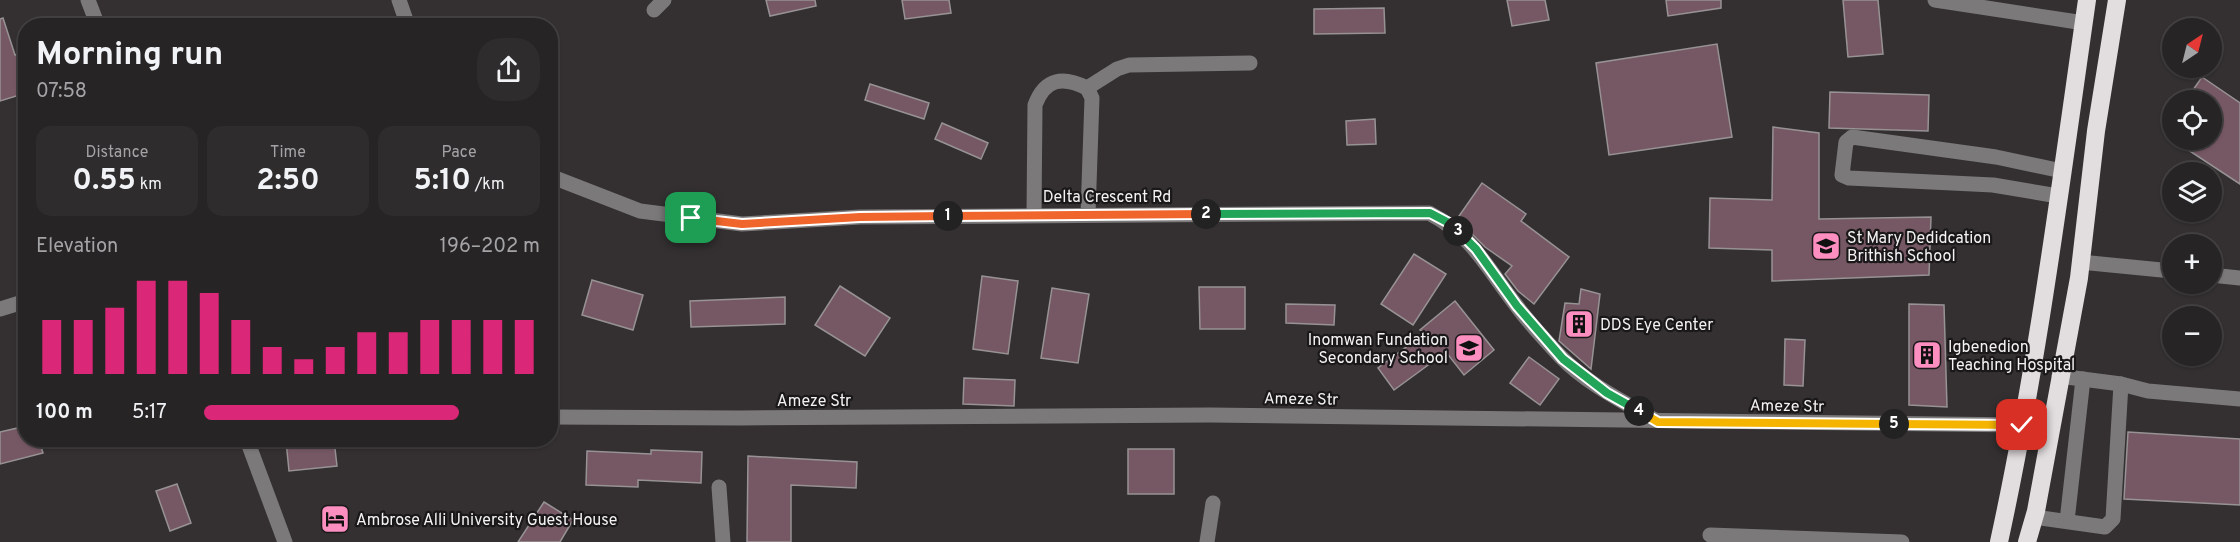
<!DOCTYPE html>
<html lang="en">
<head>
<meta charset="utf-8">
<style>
  :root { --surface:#272425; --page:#2f2c2d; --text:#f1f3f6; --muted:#a4a4a7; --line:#434142; --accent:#db2777 }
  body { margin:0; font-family:Overpass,sans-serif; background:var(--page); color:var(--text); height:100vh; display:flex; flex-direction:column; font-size:22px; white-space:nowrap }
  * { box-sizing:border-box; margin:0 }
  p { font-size:20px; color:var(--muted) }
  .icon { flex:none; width:33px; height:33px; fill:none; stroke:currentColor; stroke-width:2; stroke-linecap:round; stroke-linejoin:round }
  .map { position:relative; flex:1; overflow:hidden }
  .details { position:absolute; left:18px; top:18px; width:540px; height:429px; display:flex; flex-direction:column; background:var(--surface); border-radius:24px; box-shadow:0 2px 4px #0004,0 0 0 2px var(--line) }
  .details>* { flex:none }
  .needle { width:39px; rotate:35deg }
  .fabs { position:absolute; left:2162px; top:18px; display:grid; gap:12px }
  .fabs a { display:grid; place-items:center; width:60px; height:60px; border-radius:50%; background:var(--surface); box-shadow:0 2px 4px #0004,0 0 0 2px var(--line); font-size:30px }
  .pin { position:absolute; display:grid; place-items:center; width:51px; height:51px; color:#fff; margin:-26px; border-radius:12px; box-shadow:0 3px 9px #0006 }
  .km { position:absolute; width:30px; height:30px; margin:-15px; border-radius:50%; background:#222; color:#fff; font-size:16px; line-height:30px; text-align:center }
  .round { display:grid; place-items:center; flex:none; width:63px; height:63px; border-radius:24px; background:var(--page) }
  .headline { display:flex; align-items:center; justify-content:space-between; height:102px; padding:0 18px }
  h1 { font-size:33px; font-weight:700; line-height:45px }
  .figures { display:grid; grid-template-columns:repeat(3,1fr); gap:9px; height:102px; padding:6px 18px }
  .figures div { display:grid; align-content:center; border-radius:15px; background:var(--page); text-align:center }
  .figures b { font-size:30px; font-weight:700 }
  .figures small { font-size:16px; font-weight:400 }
  .figures p { font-size:16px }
  .chart { height:168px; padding:12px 18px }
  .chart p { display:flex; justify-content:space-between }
  .chart svg { width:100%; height:108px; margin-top:6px; stroke:var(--accent); stroke-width:6 }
  ul { padding:0 18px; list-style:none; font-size:20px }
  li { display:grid; grid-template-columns:96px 72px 1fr; align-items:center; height:45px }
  li i { height:15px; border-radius:8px; background:var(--accent) }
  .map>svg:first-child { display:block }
  .building { fill:#765864; stroke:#979294; stroke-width:1.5 }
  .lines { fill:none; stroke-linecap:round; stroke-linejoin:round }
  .minor { stroke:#7b797a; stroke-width:15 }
  .highway { stroke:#e2dddf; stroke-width:18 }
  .split-1-casing { stroke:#fff; stroke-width:12 }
  .split-2-casing { stroke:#fff; stroke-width:12 }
  .split-3-casing { stroke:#fff; stroke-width:12 }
  .split-4-casing { stroke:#fff; stroke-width:12 }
  .split-5-casing { stroke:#fff; stroke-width:12 }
  .split-6-casing { stroke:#fff; stroke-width:12 }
  .split-1 { stroke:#f0652b; stroke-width:8 }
  .split-2 { stroke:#f0652b; stroke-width:8 }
  .split-3 { stroke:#22a559; stroke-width:8 }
  .split-4 { stroke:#22a559; stroke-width:8 }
  .split-5 { stroke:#f5b400; stroke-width:8 }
  .split-6 { stroke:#f5b400; stroke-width:8 }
  .labels { text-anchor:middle; stroke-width:4.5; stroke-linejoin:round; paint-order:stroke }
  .street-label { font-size:16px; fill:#f4f2f3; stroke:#1a1819 }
  .poi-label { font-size:16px; fill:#f4f2f3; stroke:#1a1819; text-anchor:start }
</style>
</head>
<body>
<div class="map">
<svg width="2240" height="542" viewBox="0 0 2240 542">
  <rect width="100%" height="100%" fill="#343031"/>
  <g class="building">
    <path d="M766 0H815L816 6 770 16Z"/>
    <path d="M902 0H949L951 13 905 19Z"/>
    <path d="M1507 0H1545L1549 20 1512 26Z"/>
    <path d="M1666 0H1721V8L1668 16Z"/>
    <path d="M1843 0H1878L1883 54 1848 57Z"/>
    <path d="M1384 8 1385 33 1314 34V9Z"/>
    <path d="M3 18 15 55 18 54 26 76V93L0 101V19Z"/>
    <path d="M1717 44 1732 137 1609 155 1596 63Z"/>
    <path d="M2202 77 2240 103V184L2173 140H2211V100H2186Z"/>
    <path d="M870 84 929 103 924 119 865 100Z"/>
    <path d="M1830 92 1929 95 1928 131 1829 128Z"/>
    <path d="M1375 119 1376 144 1347 145 1346 121Z"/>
    <path d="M942 123 988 143 981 159 935 139Z"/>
    <path d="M1773 127 1819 133V219L1931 217 1929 275 1772 281V250L1709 248 1710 198 1772 200Z"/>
    <path d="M1482 183 1526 214 1521 221 1569 257 1534 304 1518 291 1505 274 1512 266 1485 247 1457 219Z"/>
    <path d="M1414 254 1446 274 1413 325 1381 304Z"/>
    <path d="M982 276 1018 281 1008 354 973 349Z"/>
    <path d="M592 280 643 295 633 330 582 315Z"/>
    <path d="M840 286 890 318 865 356 815 325Z"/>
    <path d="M1199 287H1245V329H1200Z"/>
    <path d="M1052 288 1089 294 1078 363 1041 358Z"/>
    <path d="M1581 289 1600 294 1591 369 1559 341 1565 303 1579 304Z"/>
    <path d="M785 297V324L691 327 690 301Z"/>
    <path d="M1455 301 1494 350 1464 375 1446 352 1394 390 1378 368 1425 333 1420 330Z"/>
    <path d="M1286 304 1335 305 1334 325 1286 323Z"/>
    <path d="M1909 304 1944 305 1947 407 1909 405Z"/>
    <path d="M1785 339 1805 340 1803 386 1784 385Z"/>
    <path d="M1529 357 1559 379 1540 405 1510 383Z"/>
    <path d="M964 378 1015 380 1014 406 963 404Z"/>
    <path d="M26 426V440H39L43 453 0 464V432Z"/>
    <path d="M2128 432 2240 439V505L2124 499Z"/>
    <path d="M305 440H334L337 466 289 471 286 441Z"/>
    <rect x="1128" y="449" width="46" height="45"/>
    <path d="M651 450 702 452 701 483 638 480V487L586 485 587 451 651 454Z"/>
    <path d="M748 456 857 462 856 488 791 485V542H747Z"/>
    <path d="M177 484 191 523 170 531 156 491Z"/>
    <path d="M544 502 573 520 560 542H518Z"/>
  </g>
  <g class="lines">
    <g class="minor">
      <path d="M88 0 98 26"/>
      <path d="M399 0 408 26"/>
      <path d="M1935 0 2084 23"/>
      <path d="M654 10 664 0"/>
      <path d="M1087 88 1092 98 1088 214"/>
      <path d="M550 176 640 211 742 224 860 217 1429 213C1473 236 1487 268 1516 305 1529 323 1545 340 1561 357 1586 383 1624 402 1655 420"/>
      <path d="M2058 196 1993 185 1849 178 1842 175 1846 142 1852 137 1996 157 2062 171"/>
      <path d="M1034 215 1035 105C1045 78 1063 76 1087 88L1117 69 1129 65 1250 63"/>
      <path d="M2080 262 2172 271"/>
      <path d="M2211 275 2240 278"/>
      <path d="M0 309 26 301"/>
      <path d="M2059 376 2121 384 2148 391 2240 399"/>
      <path d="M550 417 740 418 1210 415 2022 425 2050 430"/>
      <path d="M247 440 285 542"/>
      <path d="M719 487 723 542"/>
      <path d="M2034 517 2105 527 2113 519 2121 384"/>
      <path d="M2067 521 2083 379"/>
      <path d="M1710 535 1902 542"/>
      <path d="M1207 542 1213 503"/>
    </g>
    <g class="highway">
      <path d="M1999 542C2038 363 2061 181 2087 0"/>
      <path d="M2027 542 2036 511 2079 278 2096 131 2117 0"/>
    </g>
  </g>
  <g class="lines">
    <g class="split-1-casing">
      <path id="split-1" d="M691 218 742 224 860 217 948 216"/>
    </g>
    <g class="split-2-casing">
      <path id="split-2" d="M948 216 1206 214"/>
    </g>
    <g class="split-3-casing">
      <path id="split-3" d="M1206 214 1430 213 1449 223 1458 231"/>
    </g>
    <g class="split-4-casing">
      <path id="split-4" d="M1458 231 1476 249 1517 306 1563 359 1607 393 1639 411"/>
    </g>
    <g class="split-5-casing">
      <path id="split-5" d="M1639 411 1658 422 1894 424"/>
    </g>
    <g class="split-6-casing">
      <path id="split-6" d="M1894 424 2022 425"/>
    </g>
    <use href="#split-1" class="split-1"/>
    <use href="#split-2" class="split-2"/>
    <use href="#split-3" class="split-3"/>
    <use href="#split-4" class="split-4"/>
    <use href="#split-5" class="split-5"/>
    <use href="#split-6" class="split-6"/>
  </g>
  <defs>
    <g id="school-square" transform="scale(1.5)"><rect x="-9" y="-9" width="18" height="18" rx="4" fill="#fd8ec0" stroke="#1a1819"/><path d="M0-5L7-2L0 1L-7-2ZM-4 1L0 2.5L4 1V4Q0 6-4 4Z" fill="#111"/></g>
    <g id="building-square" transform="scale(1.5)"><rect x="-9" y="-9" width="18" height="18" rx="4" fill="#fd8ec0" stroke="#1a1819"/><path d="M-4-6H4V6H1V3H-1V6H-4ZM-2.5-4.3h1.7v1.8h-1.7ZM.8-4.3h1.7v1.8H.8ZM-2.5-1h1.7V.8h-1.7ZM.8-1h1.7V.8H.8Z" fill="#111"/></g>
    <g id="hotel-square" transform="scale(1.5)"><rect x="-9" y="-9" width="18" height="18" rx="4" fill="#fd8ec0" stroke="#1a1819"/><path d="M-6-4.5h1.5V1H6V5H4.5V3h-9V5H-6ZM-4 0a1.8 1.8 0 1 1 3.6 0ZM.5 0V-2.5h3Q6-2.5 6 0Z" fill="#111"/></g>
  </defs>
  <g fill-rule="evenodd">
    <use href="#school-square" x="1826" y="246"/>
    <use href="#building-square" x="1579" y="324"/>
    <use href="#school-square" x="1469" y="348"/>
    <use href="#building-square" x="1927" y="355"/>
    <use href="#hotel-square" x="335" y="519"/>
  </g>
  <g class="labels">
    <g class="street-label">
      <text x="1107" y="202">Delta Crescent Rd</text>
      <text transform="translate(1301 398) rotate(1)" y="6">Ameze Str</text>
      <text x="814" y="406">Ameze Str</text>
      <text transform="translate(1787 405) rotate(1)" y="6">Ameze Str</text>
    </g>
    <g class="poi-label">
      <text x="1847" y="243">St Mary Dedidcation<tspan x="1847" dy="18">Brithish School</tspan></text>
      <text x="1600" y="330">DDS Eye Center</text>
      <text x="1448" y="345" text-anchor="end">Inomwan Fundation<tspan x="1448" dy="18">Secondary School</tspan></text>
      <text x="1948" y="352">Igbenedion<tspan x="1948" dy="18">Teaching Hospital</tspan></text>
      <text x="356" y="525">Ambrose Alli University Guest House</text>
    </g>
  </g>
</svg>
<div class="fabs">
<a><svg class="needle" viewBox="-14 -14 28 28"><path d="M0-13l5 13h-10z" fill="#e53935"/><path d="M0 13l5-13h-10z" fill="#a4a4a7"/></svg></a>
<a><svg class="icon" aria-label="locate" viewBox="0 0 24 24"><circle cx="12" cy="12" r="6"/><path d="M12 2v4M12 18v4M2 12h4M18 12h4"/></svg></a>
<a><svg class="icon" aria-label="layers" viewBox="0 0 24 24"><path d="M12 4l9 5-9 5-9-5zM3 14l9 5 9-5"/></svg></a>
<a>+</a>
<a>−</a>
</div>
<div class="pin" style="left:691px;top:218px;background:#1e9e55"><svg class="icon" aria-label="arrive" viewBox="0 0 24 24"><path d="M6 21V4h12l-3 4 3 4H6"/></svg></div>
<div class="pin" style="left:2022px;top:425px;background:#d93025"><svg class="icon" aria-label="check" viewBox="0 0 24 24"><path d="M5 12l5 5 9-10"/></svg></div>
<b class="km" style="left:948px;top:216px">1</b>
<b class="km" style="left:1206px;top:214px">2</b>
<b class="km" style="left:1458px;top:231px">3</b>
<b class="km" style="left:1639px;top:411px">4</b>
<b class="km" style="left:1894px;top:424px">5</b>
<section class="details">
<div class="headline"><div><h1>Morning run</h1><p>07:58</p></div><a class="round"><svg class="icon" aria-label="share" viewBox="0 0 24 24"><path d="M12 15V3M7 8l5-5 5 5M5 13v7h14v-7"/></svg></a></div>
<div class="figures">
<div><p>Distance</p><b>0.55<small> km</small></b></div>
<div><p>Time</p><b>2:50</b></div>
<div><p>Pace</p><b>5:10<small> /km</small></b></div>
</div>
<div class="chart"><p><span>Elevation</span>196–202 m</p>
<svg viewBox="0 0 160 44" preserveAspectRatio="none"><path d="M5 44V22M15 44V22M25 44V17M35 44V6M45 44V6M55 44V11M65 44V22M75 44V33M85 44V38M95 44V33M105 44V27M115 44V27M125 44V22M135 44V22M145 44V22M155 44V22"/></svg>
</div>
<ul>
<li><b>100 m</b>5:17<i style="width:76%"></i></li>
</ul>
</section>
</div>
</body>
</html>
